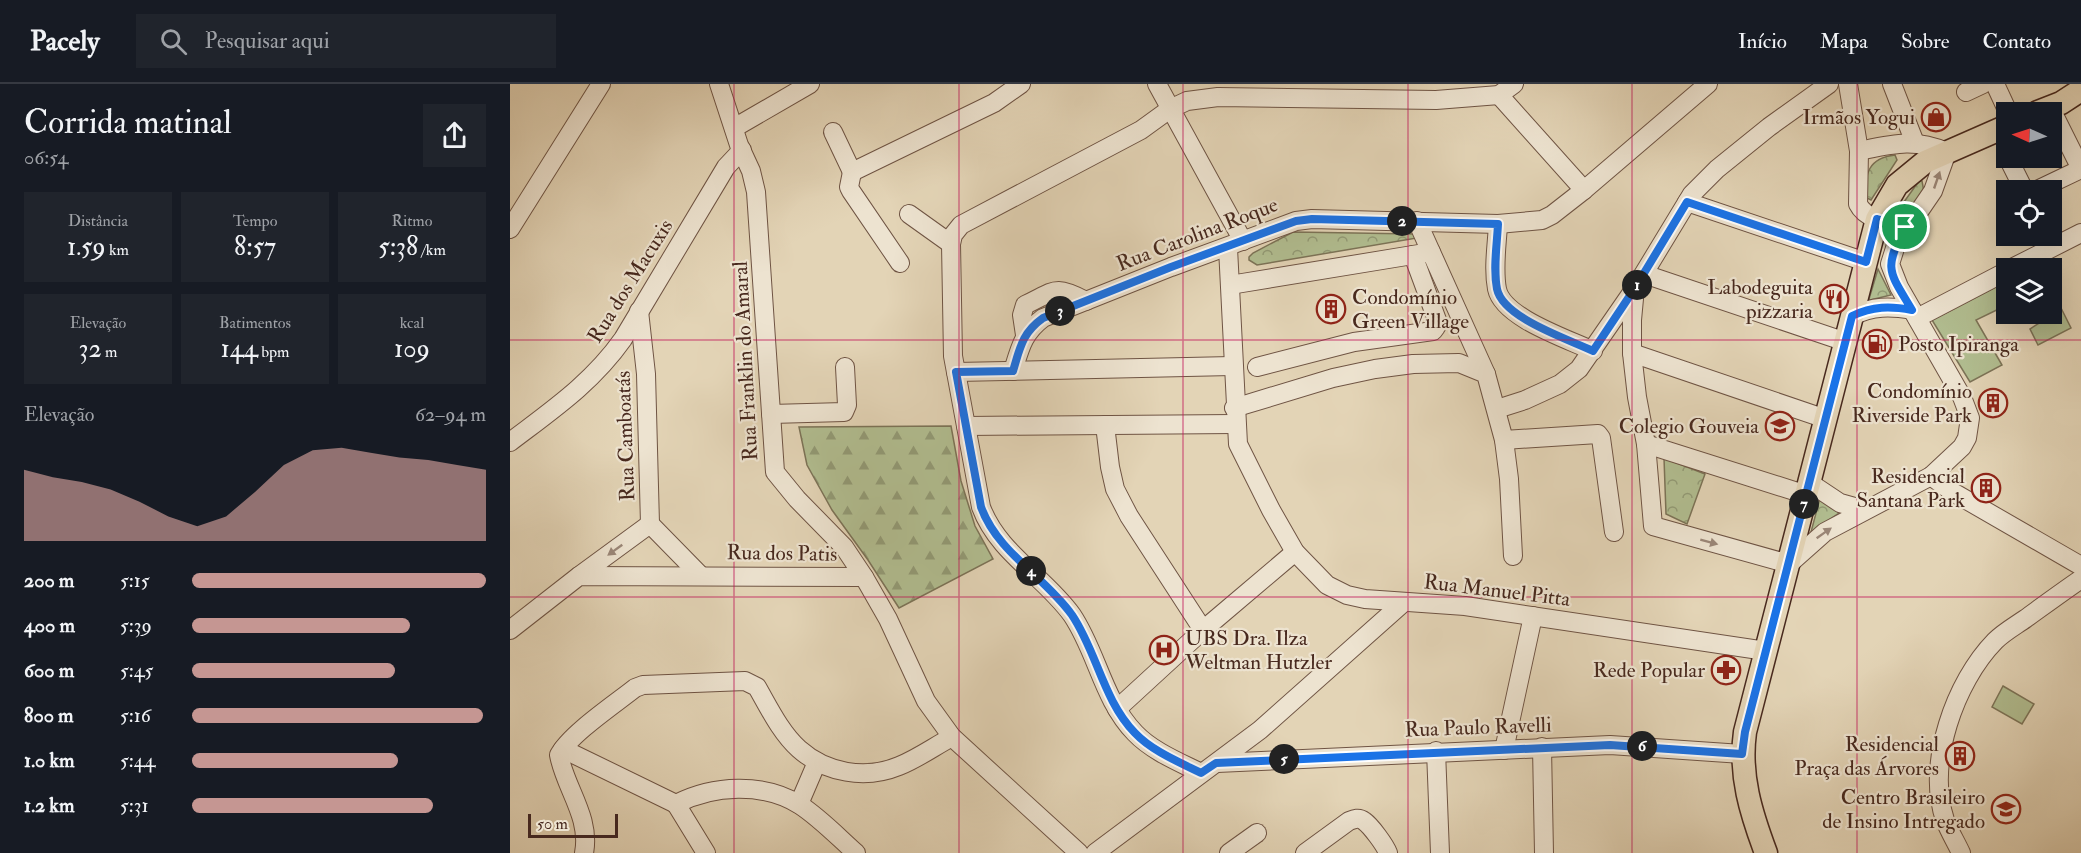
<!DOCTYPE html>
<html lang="pt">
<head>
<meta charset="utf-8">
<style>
  :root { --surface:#171b24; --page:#20242c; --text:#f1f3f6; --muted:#9ea1a6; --line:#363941; --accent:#c59692 }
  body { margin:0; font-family:"IM FELL Double Pica",serif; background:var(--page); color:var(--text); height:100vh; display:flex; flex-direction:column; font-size:22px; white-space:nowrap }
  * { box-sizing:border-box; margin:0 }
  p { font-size:20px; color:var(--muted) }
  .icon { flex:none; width:33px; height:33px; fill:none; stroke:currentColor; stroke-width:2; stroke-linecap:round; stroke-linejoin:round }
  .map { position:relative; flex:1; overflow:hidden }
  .panel { display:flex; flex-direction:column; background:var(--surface); width:510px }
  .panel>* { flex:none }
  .needle { width:39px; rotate:273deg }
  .fabs { position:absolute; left:1486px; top:18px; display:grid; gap:12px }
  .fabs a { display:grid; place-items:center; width:66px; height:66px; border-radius:0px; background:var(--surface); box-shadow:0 6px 24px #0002; font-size:30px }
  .scale { position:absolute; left:18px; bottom:15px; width:90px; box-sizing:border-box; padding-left:6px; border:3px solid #48291e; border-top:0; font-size:16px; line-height:21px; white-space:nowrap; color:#48291e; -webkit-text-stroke:4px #ede3d0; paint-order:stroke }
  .pin { position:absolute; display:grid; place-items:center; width:51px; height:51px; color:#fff; margin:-26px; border:3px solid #fff; border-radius:50%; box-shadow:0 2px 6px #0007 }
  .km { position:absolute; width:30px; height:30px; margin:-15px; border-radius:50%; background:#222; color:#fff; font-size:16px; line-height:30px; text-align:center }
  .round { display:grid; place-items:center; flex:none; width:63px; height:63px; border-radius:0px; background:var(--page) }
  .summary { display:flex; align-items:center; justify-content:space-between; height:102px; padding:0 24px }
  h1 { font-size:33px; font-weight:600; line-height:45px }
  .stats { display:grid; grid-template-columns:repeat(3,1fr); gap:9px; height:102px; padding:6px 24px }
  .stats div { display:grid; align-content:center; border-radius:0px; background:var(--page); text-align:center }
  .stats b { font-size:26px; font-weight:600 }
  .stats small { font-size:16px; font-weight:400 }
  .stats p { font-size:16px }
  .chart { height:168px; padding:12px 24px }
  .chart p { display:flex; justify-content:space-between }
  .chart svg { width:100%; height:108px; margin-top:6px; fill:var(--accent); opacity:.7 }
  ul { padding:0 24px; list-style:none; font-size:20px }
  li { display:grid; grid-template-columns:96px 72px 1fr; align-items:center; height:45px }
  li i { height:15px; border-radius:8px; background:var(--accent) }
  header { display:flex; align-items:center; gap:36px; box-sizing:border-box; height:84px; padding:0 30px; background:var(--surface); border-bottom:2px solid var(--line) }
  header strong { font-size:28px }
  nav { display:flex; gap:33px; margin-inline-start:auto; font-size:21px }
  .search { width:420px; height:54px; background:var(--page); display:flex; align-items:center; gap:15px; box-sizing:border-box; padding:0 21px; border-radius:0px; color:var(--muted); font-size:22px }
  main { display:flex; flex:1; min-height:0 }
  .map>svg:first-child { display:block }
  .grass { fill:#b1bd90; stroke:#7c7357; stroke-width:1.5 }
  .forest { fill:url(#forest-firs); stroke:#7c7357; stroke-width:1.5 }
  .park { fill:url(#park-crowns); stroke:#7c7357; stroke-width:1.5 }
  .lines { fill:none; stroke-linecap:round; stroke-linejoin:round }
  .minor-casing { stroke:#6f5444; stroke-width:20 }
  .major-casing { stroke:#48291e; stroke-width:25 }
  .minor { stroke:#ede3d0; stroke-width:18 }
  .major { stroke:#e3d4b6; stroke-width:22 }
  .oneway { fill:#9a8677 }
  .route-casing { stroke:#fff; stroke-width:12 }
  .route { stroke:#1a73e8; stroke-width:8 }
  .grid { fill:none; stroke:#c2185b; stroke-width:1.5; stroke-opacity:0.55 }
  .labels { text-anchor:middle; stroke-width:4.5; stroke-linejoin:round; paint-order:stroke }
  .poi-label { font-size:21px; fill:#48291e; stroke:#ede3d0; text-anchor:end }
  .street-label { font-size:21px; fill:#48291e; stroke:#ede3d0 }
</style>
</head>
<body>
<header>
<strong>Pacely</strong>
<div class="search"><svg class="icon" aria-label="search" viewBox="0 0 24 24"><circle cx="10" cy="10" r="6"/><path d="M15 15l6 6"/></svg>Pesquisar aqui</div>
<nav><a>Início</a><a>Mapa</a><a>Sobre</a><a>Contato</a></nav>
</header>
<main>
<section class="panel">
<div class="summary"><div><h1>Corrida matinal</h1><p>06:54</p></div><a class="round"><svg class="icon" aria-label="share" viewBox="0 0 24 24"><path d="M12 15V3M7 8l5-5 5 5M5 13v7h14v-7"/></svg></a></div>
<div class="stats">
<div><p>Distância</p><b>1.59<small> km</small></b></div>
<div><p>Tempo</p><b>8:57</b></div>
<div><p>Ritmo</p><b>5:38<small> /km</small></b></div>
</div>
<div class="stats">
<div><p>Elevação</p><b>32<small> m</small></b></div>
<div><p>Batimentos</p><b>144<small> bpm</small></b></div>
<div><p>kcal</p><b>109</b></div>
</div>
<div class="chart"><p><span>Elevação</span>62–94 m</p>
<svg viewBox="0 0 160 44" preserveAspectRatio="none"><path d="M0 44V15L10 18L20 20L30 23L40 28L50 34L60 38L70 34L80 24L90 13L100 7L110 6L120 8L130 10L140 11L150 13L160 15V44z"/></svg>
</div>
<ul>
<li><b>200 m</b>5:15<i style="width:100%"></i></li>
<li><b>400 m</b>5:39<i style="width:74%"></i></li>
<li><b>600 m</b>5:45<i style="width:69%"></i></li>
<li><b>800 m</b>5:16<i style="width:99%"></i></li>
<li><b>1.0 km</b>5:44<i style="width:70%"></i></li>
<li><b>1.2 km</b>5:31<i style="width:82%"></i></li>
</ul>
</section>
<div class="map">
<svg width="1571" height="769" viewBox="0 0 1571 769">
  <defs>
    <pattern id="forest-firs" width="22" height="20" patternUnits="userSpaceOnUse" patternTransform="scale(1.5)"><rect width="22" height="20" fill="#b1bd90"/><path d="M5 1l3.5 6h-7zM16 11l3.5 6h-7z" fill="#929a75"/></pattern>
    <pattern id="park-crowns" width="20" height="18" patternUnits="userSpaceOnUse" patternTransform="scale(1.5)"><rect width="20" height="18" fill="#b1bd90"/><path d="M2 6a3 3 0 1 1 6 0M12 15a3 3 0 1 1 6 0" fill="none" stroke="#929a75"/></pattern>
  </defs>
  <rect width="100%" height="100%" fill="#e3d4b6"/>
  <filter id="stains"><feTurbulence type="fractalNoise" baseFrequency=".00333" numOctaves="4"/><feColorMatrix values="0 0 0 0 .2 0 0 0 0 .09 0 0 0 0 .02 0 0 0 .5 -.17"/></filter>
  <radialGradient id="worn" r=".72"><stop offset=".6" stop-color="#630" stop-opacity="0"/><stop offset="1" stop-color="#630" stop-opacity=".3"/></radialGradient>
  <g class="grass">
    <path d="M1497 197V221L1466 236 1492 281 1460 298 1422 236Z"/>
    <path d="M1542 206 1561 244 1528 261 1520 245 1531 238 1528 230H1542Z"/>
    <path d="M1493 602 1524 620 1512 640 1482 623Z"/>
  </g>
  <path class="forest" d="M441 342 451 397 465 442 483 475 389 524 358 476 322 426 297 381 289 343Z"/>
  <g class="park">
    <path d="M1385 71 1387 76 1361 116 1355 113C1355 90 1358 74 1385 71Z"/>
    <path d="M1409 97H1412L1414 108 1397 129H1390L1391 122Z"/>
    <path d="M783 148 905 150 907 154 747 181 739 176V173L743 169Z"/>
    <path d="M1368 185 1381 211 1360 216 1359 215Z"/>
    <path d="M1154 374 1195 390 1177 440 1156 430Z"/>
    <path d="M1310 414 1329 429 1301 448Z"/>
  </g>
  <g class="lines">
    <g class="minor-casing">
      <g id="minor">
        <path d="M209 0 229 61 241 87 246 108 265 388 287 415 334 463 354 493 378 535 416 617 442 653 569 769"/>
        <path d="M647 0 733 157"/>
        <path d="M1338 0 1349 67 1348 120C1356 136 1379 139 1395 143"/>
        <path d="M1382 0 1405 59"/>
        <path d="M1485 0 1498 28"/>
        <path d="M1456 8 1473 0"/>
        <path d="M989 11 1074 106"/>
        <path d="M224 44 300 0"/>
        <path d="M323 48 342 88"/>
        <path d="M1498 74 1514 106"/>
        <path d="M342 88 484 19 511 0"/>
        <path d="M342 88 339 103 341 107 390 179"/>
        <path d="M1527 106 1571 85 1540 23"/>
        <path d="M1177 118 1356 178"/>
        <path d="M399 130 441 160"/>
        <path d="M907 137 976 290"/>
        <path d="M988 140C987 161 983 184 987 205 993 234 1058 255 1083 267"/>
        <path d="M0 145 91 0"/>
        <path d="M718 164 728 360 761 426 785 468 817 501 837 511 855 515 955 522 1256 567"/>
        <path d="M1502 184 1571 149"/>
        <path d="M1134 190 1336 258"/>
        <path d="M720 201 921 168"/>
        <path d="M1125 204 1122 236V269L1127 313 1136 360 1143 442 1279 480 1315 448 1421 392 1452 363 1457 354 1460 334 1452 313 1389 203 1380 180 1386 161 1395 143 1410 126 1423 107 1437 68C1404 54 1383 60 1349 67"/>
        <path d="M129 227 136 290 140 440"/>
        <path d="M1342 232C1363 222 1380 222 1402 226"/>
        <path d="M1407 234 1497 187"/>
        <path d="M515 251 512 231 515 221C545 207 544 200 576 217"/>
        <path d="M1122 269 1316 335"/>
        <path d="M747 283 844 258 923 247 926 243 927 236 903 171"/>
        <path d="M503 287C510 264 513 249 533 234L661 183 786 137 802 135 988 140 1032 136 1042 131 1074 106 1198 0"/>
        <path d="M446 288 722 282"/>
        <path d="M724 324 823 294 865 285 903 280 949 279 976 290 994 356 999 395 1003 472"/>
        <path d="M987 325 1015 316 1050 300 1069 285 1125 204 1182 110 1207 85 1259 43 1319 0"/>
        <path d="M261 330 334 328 337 321 335 283"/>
        <path d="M595 341 600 383 605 405 619 432 693 546"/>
        <path d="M456 342 725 340"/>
        <path d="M994 356 1088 350 1091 354 1104 448"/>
        <path d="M0 358C42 326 82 299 113 255L216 83 232 66"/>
        <path d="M1136 360 1297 411"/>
        <path d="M1421 392 1441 407 1571 482"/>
        <path d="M1300 399 1330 419 1355 426"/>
        <path d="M140 440 190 491"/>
        <path d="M69 492 140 440"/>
        <path d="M0 546 69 492 354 493"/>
        <path d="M607 625 693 546 785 468"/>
        <path d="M1032 663 1034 769"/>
        <path d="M53 665 166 720"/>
        <path d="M994 666 1023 532"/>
        <path d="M926 667 930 769"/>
        <path d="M707 679 1100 661 1232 670"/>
        <path d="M691 689C669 678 642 667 625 649 593 616 587 568 562 531 534 492 488 469 471 423L443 272 441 160 443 151 451 141 631 46 660 25 677 17 708 13 926 16 989 11 1004 0"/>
        <path d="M166 720C203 701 253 698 290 721 310 734 328 753 346 769"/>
        <path d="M166 720 196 769"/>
        <path d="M289 720 307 678"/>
        <path d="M74 769C81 733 55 704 49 671 60 650 105 620 125 604L133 601 235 597 247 603C259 624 271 649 289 665 316 689 355 696 389 682 407 675 425 662 442 653"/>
        <path d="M585 769 750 646 894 518"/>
        <path d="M719 769 747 749"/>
        <path d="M795 769 839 737C844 735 849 733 854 737 861 742 875 761 878 769"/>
        <path d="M1451 769C1446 758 1439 747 1435 736 1416 679 1445 598 1485 557 1494 548 1505 542 1515 535 1533 522 1552 508 1571 495"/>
      </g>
    </g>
    <g class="major-casing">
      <g id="major">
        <path d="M1528 28 1551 19 1571 6"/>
        <path d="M1256 769C1241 729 1229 691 1235 648L1367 135 1387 101 1415 78 1497 42"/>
      </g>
    </g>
    <use href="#minor" class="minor"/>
    <use href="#major" class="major"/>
  </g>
  <defs><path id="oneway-solid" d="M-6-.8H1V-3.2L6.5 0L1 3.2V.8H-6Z" transform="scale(1.5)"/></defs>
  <g class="oneway">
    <use href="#oneway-solid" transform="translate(1427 96) rotate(-71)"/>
    <use href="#oneway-solid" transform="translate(1314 449) rotate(-35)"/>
    <use href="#oneway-solid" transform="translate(1199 458) rotate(15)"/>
    <use href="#oneway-solid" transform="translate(105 466) rotate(144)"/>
  </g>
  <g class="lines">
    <g class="route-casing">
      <path id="route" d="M1177 118 1356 178 1367 135 1395 143C1373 186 1379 187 1402 226 1380 222 1363 222 1342 232L1235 648 1232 670 1100 661 706 679 691 689C669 678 642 667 625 649 593 616 587 568 562 531 534 492 488 469 471 423L446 288 503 287C510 264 512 249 533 234L661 183 786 137 802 135 988 140C987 161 983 184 987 205 993 234 1058 255 1083 267L1125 204Z"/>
    </g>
    <use href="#route" class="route"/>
  </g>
  <path class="grid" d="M224 0V769M449 0V769M673 0V769M898 0V769M1122 0V769M1347 0V769M0 256H1571M0 513H1571"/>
  <defs>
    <g id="shop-ring" transform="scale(1.5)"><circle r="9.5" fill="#ede3d0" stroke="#8f2418" stroke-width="1.5"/><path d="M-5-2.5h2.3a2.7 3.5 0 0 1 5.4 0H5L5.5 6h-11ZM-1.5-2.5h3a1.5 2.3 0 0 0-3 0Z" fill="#8f2418"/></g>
    <g id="restaurant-ring" transform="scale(1.5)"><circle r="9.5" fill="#ede3d0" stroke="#8f2418" stroke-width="1.5"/><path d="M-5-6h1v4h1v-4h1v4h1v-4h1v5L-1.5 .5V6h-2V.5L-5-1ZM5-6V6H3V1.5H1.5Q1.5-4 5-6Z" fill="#8f2418"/></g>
    <g id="building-ring" transform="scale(1.5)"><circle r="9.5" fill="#ede3d0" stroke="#8f2418" stroke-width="1.5"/><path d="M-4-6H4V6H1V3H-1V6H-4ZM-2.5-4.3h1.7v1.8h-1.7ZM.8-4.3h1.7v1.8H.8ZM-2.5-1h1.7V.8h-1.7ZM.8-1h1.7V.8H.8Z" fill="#8f2418"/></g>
    <g id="fuel-ring" transform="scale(1.5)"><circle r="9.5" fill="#ede3d0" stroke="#8f2418" stroke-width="1.5"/><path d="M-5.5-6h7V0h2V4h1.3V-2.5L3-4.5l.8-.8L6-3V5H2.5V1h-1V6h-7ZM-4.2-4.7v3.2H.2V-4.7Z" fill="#8f2418"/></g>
    <g id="school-ring" transform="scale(1.5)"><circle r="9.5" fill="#ede3d0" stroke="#8f2418" stroke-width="1.5"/><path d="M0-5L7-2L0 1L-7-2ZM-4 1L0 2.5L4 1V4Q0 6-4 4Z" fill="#8f2418"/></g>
    <g id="hospital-ring" transform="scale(1.5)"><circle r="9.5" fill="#ede3d0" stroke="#8f2418" stroke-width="1.5"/><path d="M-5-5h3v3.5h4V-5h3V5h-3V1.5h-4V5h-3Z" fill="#8f2418"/></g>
    <g id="pharmacy-ring" transform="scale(1.5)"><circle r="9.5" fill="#ede3d0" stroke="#8f2418" stroke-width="1.5"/><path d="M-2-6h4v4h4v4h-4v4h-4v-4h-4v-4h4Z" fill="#8f2418"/></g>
  </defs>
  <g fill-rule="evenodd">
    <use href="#shop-ring" x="1426" y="33"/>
    <use href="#restaurant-ring" x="1324" y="215"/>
    <use href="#building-ring" x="821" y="225"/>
    <use href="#fuel-ring" x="1367" y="260"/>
    <use href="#building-ring" x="1483" y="319"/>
    <use href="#school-ring" x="1270" y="342"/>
    <use href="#building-ring" x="1476" y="404"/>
    <use href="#hospital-ring" x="654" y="566"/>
    <use href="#pharmacy-ring" x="1216" y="586"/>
    <use href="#building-ring" x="1450" y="672"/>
    <use href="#school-ring" x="1496" y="725"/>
  </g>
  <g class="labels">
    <g class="poi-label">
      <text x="1405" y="40">Irmãos Yogui</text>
      <text x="1303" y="210">Labodeguita<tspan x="1303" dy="24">pizzaria</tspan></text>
      <text x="842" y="220" text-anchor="start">Condomínio<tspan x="842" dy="24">Green Village</tspan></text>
      <text x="1388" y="267" text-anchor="start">Posto Ipiranga</text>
      <text x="1462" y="314">Condomínio<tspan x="1462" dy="24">Riverside Park</tspan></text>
      <text x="1249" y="349">Colegio Gouveia</text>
      <text x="1455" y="399">Residencial<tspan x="1455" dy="24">Santana Park</tspan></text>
      <text x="675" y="561" text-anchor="start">UBS Dra. Ilza<tspan x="675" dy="24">Weltman Hutzler</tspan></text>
      <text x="1195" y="593">Rede Popular</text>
      <text x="1429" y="667">Residencial<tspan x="1429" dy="24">Praça das Árvores</tspan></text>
      <text x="1475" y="720">Centro Brasileiro<tspan x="1475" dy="24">de Insino Intregado</tspan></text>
    </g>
    <g class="street-label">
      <text transform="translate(687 150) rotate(-21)" y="7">Rua Carolina Roque</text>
      <text transform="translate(120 197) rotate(-58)" y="7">Rua dos Macuxis</text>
      <text transform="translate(235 277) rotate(-93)" y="7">Rua Franklin do Amaral</text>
      <text transform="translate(115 352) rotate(-92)" y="7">Rua Camboatás</text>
      <text transform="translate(272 469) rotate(1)" y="7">Rua dos Patis</text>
      <text transform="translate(987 506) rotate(7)" y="7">Rua Manuel Pitta</text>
      <text transform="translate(968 643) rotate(-2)" y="7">Rua Paulo Ravelli</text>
    </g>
  </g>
  <rect width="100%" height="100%" filter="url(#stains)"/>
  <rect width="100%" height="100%" fill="url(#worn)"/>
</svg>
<div class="fabs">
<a><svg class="needle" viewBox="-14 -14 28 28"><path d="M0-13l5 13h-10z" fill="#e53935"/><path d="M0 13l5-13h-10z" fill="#9ea1a6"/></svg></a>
<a><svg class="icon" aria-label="locate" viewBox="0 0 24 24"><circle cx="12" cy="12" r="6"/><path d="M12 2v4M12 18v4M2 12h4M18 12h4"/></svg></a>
<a><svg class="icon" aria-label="layers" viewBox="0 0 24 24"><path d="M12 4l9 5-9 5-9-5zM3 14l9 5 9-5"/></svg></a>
</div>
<div class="scale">50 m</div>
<div class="pin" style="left:1395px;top:143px;background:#1e9e55"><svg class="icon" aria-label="arrive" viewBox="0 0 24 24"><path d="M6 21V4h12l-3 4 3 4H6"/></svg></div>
<b class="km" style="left:1127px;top:201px">1</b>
<b class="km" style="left:892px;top:137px">2</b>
<b class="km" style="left:550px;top:227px">3</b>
<b class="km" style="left:521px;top:487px">4</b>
<b class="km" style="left:774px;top:675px">5</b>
<b class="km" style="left:1132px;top:662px">6</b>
<b class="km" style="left:1294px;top:420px">7</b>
</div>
</main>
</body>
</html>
